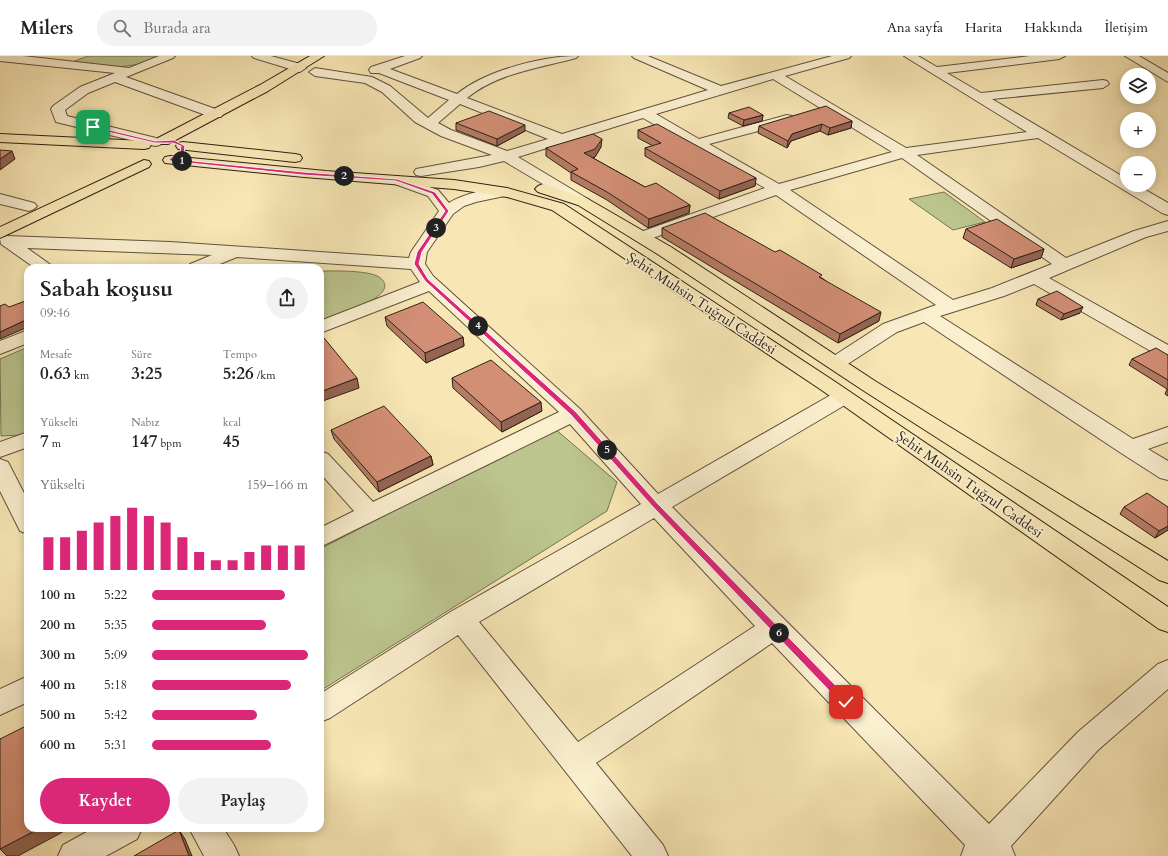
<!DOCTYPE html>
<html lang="tr">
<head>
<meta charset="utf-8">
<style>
  :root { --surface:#fff; --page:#f2f2f2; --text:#222; --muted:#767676; --line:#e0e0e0; --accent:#db2777 }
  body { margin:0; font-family:Cardo,serif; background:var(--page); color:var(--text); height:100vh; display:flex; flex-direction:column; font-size:15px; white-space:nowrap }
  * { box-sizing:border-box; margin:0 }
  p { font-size:13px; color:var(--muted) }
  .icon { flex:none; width:22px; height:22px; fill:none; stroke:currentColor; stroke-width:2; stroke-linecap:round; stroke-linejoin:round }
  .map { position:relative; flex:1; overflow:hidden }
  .panel { position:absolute; left:24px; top:208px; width:300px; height:568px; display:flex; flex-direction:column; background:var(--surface); border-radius:12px; box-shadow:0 2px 10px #0003 }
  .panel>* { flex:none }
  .fabs { position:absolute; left:1120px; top:12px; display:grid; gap:8px }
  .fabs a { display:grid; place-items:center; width:36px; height:36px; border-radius:50%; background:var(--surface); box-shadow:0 2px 10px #0003; font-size:20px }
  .pin { position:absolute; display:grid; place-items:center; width:34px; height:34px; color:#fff; margin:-17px; border-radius:8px; box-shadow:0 2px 6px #0006 }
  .km { position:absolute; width:20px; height:20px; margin:-10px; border-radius:50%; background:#222; color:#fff; font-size:11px; line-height:20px; text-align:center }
  .round { display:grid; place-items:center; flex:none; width:42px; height:42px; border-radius:21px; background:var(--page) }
  .overview { display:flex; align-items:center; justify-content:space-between; height:68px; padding:0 16px }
  h1 { font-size:22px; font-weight:600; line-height:30px }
  .figures { display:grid; grid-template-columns:repeat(3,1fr); gap:6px; height:68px; padding:4px 16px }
  .figures div { display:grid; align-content:center }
  .figures b { font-size:17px; font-weight:600 }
  .figures small { font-size:11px; font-weight:400 }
  .figures p { font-size:11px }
  .chart { height:112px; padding:8px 16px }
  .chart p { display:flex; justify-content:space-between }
  .chart svg { width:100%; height:72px; margin-top:4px; stroke:var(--accent); stroke-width:6 }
  .action { display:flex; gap:8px; margin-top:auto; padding:8px 16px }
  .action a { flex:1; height:46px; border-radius:24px; background:var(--accent); color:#fff; font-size:16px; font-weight:600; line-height:46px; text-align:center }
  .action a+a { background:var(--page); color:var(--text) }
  ul { padding:0 16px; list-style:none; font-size:13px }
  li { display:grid; grid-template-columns:64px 48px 1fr; align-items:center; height:30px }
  li i { height:10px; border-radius:5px; background:var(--accent) }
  header { display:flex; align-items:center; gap:24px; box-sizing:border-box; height:56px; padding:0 20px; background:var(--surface); border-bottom:1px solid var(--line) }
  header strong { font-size:19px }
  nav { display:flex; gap:22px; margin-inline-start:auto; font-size:14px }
  .search { width:280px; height:36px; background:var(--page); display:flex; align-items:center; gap:10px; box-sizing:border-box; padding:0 14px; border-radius:22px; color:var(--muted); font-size:15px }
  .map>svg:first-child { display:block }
  .green { fill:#bcc58e; stroke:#747352 }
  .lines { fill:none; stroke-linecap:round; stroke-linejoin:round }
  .minor-casing { stroke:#60523e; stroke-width:2 }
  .major-casing { stroke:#2d2116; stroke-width:2 }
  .minor { fill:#faefcf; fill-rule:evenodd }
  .major { fill:#f8e7b5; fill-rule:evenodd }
  .wall { fill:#b57b65; stroke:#2d2116 }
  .shaded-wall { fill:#946453; stroke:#2d2116 }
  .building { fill:#d38f76; stroke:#2d2116 }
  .route { fill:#db2777; stroke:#fff }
  .labels { text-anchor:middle; stroke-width:3.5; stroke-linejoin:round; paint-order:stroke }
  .street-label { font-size:14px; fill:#2d2116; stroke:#faefcf }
</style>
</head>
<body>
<header>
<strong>Milers</strong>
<div class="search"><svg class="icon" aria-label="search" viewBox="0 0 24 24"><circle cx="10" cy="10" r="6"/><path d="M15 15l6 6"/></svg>Burada ara</div>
<nav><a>Ana sayfa</a><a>Harita</a><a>Hakkında</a><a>İletişim</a></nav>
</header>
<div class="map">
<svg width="1168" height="800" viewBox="0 0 1168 800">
  <rect width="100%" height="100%" fill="#f8e7b5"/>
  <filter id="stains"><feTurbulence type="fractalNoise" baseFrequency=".005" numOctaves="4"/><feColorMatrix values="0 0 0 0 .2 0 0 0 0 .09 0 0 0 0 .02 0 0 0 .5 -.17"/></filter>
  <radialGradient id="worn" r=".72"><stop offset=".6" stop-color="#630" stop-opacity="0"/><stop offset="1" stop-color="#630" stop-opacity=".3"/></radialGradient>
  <g class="green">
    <path d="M88 0H163L141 8 118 11 70 7Z"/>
    <path d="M944 136 985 166 953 174 909 143Z"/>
    <path d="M320 215C334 215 368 214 379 221 406 240 331 261 320 265Z"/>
    <path d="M28 291V376L21 379 1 380 0 303Z"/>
    <path d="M554 372 617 426 607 455 320 635V493Z"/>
  </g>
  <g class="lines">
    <g class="minor-casing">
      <g id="minor">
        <path d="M0 0H23L129 12 159 0H175L173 2 126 21 221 55 223 58 221 61H211L115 26 88 37 65 54 67 60 160 83 162 86 160 89 155 90 56 66 51 53 53 50 80 31 115 17 0 5Z"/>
        <path d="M252 0H271L304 9 306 12 300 16 254 2Z"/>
        <path d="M405 0H422L420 2 390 13 457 38C485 15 541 0 578 0L576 2C540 12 497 17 467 42L562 78 708 34 634 2 632 0H648L721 30 832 0H851L849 2 785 20 906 92 1027 76 904 0H918L937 11 1030 0H1065L1059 3 947 17 981 37 1103 24 1107 25 1109 28 1103 32 992 43 1127 123V129H1137L1168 147V159L1162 157 1038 82 917 99 1066 202 1134 175 1168 165V175L1146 181 1049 222 1168 289V303L1161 301 1034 228 1004 240 940 260 1133 383 1168 371V386L1148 393 1168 405V424L1160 422 1121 397 924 266 897 276 843 311 836 313 829 311 826 307 829 303 883 268 936 249 776 139 647 184 641 186 635 184 633 181 635 178 765 132 643 62 518 101 588 143 591 146 588 149H578L504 105 479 111 421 120 416 119 414 116 416 113 492 99 441 80 415 66 382 36 365 27 315 20 309 16 315 12 372 21 390 30 428 62 449 44 379 17H371L369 14 371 11ZM773 23 892 96 779 128 709 88 792 66 794 63 792 60 787 59 699 83 656 58ZM460 48 548 83 507 95 451 74 438 67ZM902 102 1052 208 992 232 953 244 790 134Z"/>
        <path d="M1125 0H1139L1168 17V26Z"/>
        <path d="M397 120 438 134 449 147C461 139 495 129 509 133L512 136 509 139 476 146 464 150 453 158 427 196 425 208 433 220 580 353 658 438 836 336 843 335 850 336 853 341 850 346 672 451 989 768 1078 676 1158 608 1168 604V633L1098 694 1011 790 1015 800H961L965 789 772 587 596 707 663 789 668 800H632L458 579 330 662 320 666V638L452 555 641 448 570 368 320 491V472L354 455 320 417V395L328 398 373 446 559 356 429 235 320 277V265L420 226 411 213 237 201 210 212H187L190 208 212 199 27 192 55 212H35L1 188 0 183 7 180 170 186 409 202 411 196 439 155 428 140 392 127 390 124 392 121ZM654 462 755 570 578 686 479 566Z"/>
        <path d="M0 138 34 147 37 150 34 153 29 155 0 148Z"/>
        <path d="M28 274V287L0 298V285Z"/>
        <path d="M28 376V391L0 401V386Z"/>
        <path d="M0 403 8 406 28 445V478L20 475 0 435Z"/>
        <path d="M28 620V646L0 659V633Z"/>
        <path d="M94 772H142L137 783 106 800H58L63 789Z"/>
        <path d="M189 772H223L234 789 239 800H204Z"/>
      </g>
    </g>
    <g class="major-casing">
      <g id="major">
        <path d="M310 0H324L268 35 168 88H158L156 85 158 82 260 29Z"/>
        <path d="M0 78 144 85 149 86 151 89 149 92 144 93 0 86Z"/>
        <path d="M183 86 295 98 300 99 302 102 300 105 295 106 178 93 176 90 178 87Z"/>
        <path d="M170 100 326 115 454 124 507 132 564 148 834 325 1168 551V576L1159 573 820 333 552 154 507 141 454 133 304 121 165 107 163 104 165 101Z"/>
        <path d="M144 104 149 105 151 108 149 111 0 182V171Z"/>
        <path d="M543 128 588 143 671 191 875 325 1168 505V527L1159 524 861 333 659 199 578 149 538 136 535 133 538 130Z"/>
      </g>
    </g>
    <use href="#minor" class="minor"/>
    <use href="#major" class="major"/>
  </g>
  <g class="wall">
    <path d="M729 57 763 59 762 65 743 70 728 62Z"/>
    <path d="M852 65 851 72 828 79 820 75 791 85 787 92 758 77 759 70Z"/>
    <path d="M456 67 525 75 497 90 456 74Z"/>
    <path d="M638 74 756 122 755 130 719 143 645 100V92L653 90 638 82Z"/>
    <path d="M601 91 595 101 593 102 645 131 690 149 689 157 648 172 607 144 571 124V117L546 100V92Z"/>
    <path d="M662 172 822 222 879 265 838 287 662 181Z"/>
    <path d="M966 173 1044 193 1041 202 1011 212 963 182Z"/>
    <path d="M1038 243 1080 257 1061 264 1036 249Z"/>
    <path d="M385 261 463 281 464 290 426 307 387 270Z"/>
    <path d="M1168 299V340L1165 338 1167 333 1129 309 1132 303Z"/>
    <path d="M452 322 542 355 502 376 453 332Z"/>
    <path d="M331 374 431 400 433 409 379 436 334 383Z"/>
    <path d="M1124 451H1168V474L1155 482 1120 458Z"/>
  </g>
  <g class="shaded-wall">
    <path d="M763 59 762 65 743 70 744 64Z"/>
    <path d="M852 65 851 72 828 79 830 72Z"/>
    <path d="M822 68 820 75 791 85 787 92 788 85 792 78Z"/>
    <path d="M525 69V75L497 90V83Z"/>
    <path d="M602 83 601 91 595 101 584 105V97Z"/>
    <path d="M12 95 15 103 0 114V103Z"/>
    <path d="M756 122 755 130 719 143 720 135Z"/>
    <path d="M690 149 689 157 648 172 649 163Z"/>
    <path d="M1044 193 1041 202 1011 212 1014 203Z"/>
    <path d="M1083 251 1080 257 1061 264 1064 258Z"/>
    <path d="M881 256 879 265 838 287 840 278Z"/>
    <path d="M28 263V271L0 283V276Z"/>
    <path d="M463 281 464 290 426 307 425 297Z"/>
    <path d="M357 322 359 332 320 346V336Z"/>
    <path d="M541 346 542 355 502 376 501 366Z"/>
    <path d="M431 400 433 409 379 436 377 426Z"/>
    <path d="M1168 470V474L1155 482 1159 475Z"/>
    <path d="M40 772H70L18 800H7L0 793Z"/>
    <path d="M179 774 185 783 192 800H189Z"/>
  </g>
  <g class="building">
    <path d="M826 50 852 65 830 72 822 68 792 78 788 85 759 70Z"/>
    <path d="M749 51 763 59 744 64 729 57Z"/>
    <path d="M489 55 525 69 497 83 456 67Z"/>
    <path d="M657 68 756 122 720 135 645 92 661 87 638 74Z"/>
    <path d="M593 78 602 83 595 93 584 97 645 131 656 127 690 149 649 163 607 136 571 116 578 113 546 92Z"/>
    <path d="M0 94 12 95 0 103Z"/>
    <path d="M705 157 775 196 780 194 822 219 819 221 881 256 840 278 662 172Z"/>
    <path d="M997 163 1044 193 1014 203 966 173Z"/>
    <path d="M1057 235 1083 251 1064 258 1038 243Z"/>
    <path d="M28 244V263L0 276V250L5 248 9 251Z"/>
    <path d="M423 246 463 281 425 297 385 261Z"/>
    <path d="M324 282 357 322 320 336V283Z"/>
    <path d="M1156 292 1168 299V324L1132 303Z"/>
    <path d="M491 304 541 346 501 366 452 322Z"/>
    <path d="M384 350 431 400 377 426 331 374Z"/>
    <path d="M1147 437 1168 451V470L1159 475 1124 451Z"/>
    <path d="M28 669V772H40L0 793V683Z"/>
    <path d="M179 774 189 800H134Z"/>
  </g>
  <path class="route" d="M93 70 155 85 174 84 185 90 184 98 174 103 303 116 397 123 435 136 449 155 422 196 419 208 428 223 576 356 658 448 849 643V649H843L653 451 571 359 425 225 414 208 417 196 445 155 432 138 396 125 303 119 170 105 169 103 180 96 181 90 173 87H155L91 72Z"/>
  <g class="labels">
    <g class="street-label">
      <text transform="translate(702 247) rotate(33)" y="5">Şehit Muhsin Tuğrul Caddesi</text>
      <text transform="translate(970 428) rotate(35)" y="5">Şehit Muhsin Tuğrul Caddesi</text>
    </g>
  </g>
  <rect width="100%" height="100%" filter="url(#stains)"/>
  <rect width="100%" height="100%" fill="url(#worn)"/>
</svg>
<div class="fabs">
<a><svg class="icon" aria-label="layers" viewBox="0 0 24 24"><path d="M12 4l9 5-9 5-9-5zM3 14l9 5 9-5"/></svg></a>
<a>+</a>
<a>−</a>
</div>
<div class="pin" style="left:93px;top:71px;background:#1e9e55"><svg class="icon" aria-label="arrive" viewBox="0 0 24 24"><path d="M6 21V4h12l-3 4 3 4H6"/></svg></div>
<div class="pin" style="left:846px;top:646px;background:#d93025"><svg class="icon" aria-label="check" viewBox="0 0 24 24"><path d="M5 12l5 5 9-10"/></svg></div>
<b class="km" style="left:182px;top:105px">1</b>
<b class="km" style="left:344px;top:120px">2</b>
<b class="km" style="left:436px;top:172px">3</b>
<b class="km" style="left:478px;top:270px">4</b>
<b class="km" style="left:607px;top:394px">5</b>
<b class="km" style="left:779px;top:577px">6</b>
<section class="panel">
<div class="overview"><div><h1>Sabah koşusu</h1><p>09:46</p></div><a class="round"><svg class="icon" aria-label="share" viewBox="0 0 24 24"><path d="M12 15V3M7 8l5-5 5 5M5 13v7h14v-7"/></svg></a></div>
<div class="figures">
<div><p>Mesafe</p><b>0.63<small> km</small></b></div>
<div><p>Süre</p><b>3:25</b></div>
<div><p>Tempo</p><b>5:26<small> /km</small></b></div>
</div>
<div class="figures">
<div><p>Yükselti</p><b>7<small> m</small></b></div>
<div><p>Nabız</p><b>147<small> bpm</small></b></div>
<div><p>kcal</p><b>45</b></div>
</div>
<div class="chart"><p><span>Yükselti</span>159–166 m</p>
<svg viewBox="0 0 160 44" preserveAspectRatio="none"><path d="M5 44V24M15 44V24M25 44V20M35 44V15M45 44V11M55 44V6M65 44V11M75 44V15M85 44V24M95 44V33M105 44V38M115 44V38M125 44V33M135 44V29M145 44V29M155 44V29"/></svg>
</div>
<ul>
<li><b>100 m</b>5:22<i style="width:85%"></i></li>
<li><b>200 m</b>5:35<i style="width:73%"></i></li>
<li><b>300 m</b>5:09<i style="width:100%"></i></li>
<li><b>400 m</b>5:18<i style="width:89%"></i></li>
<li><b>500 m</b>5:42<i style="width:67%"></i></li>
<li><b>600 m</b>5:31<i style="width:76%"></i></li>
</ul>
<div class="action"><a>Kaydet</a><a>Paylaş</a></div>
</section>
</div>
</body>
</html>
